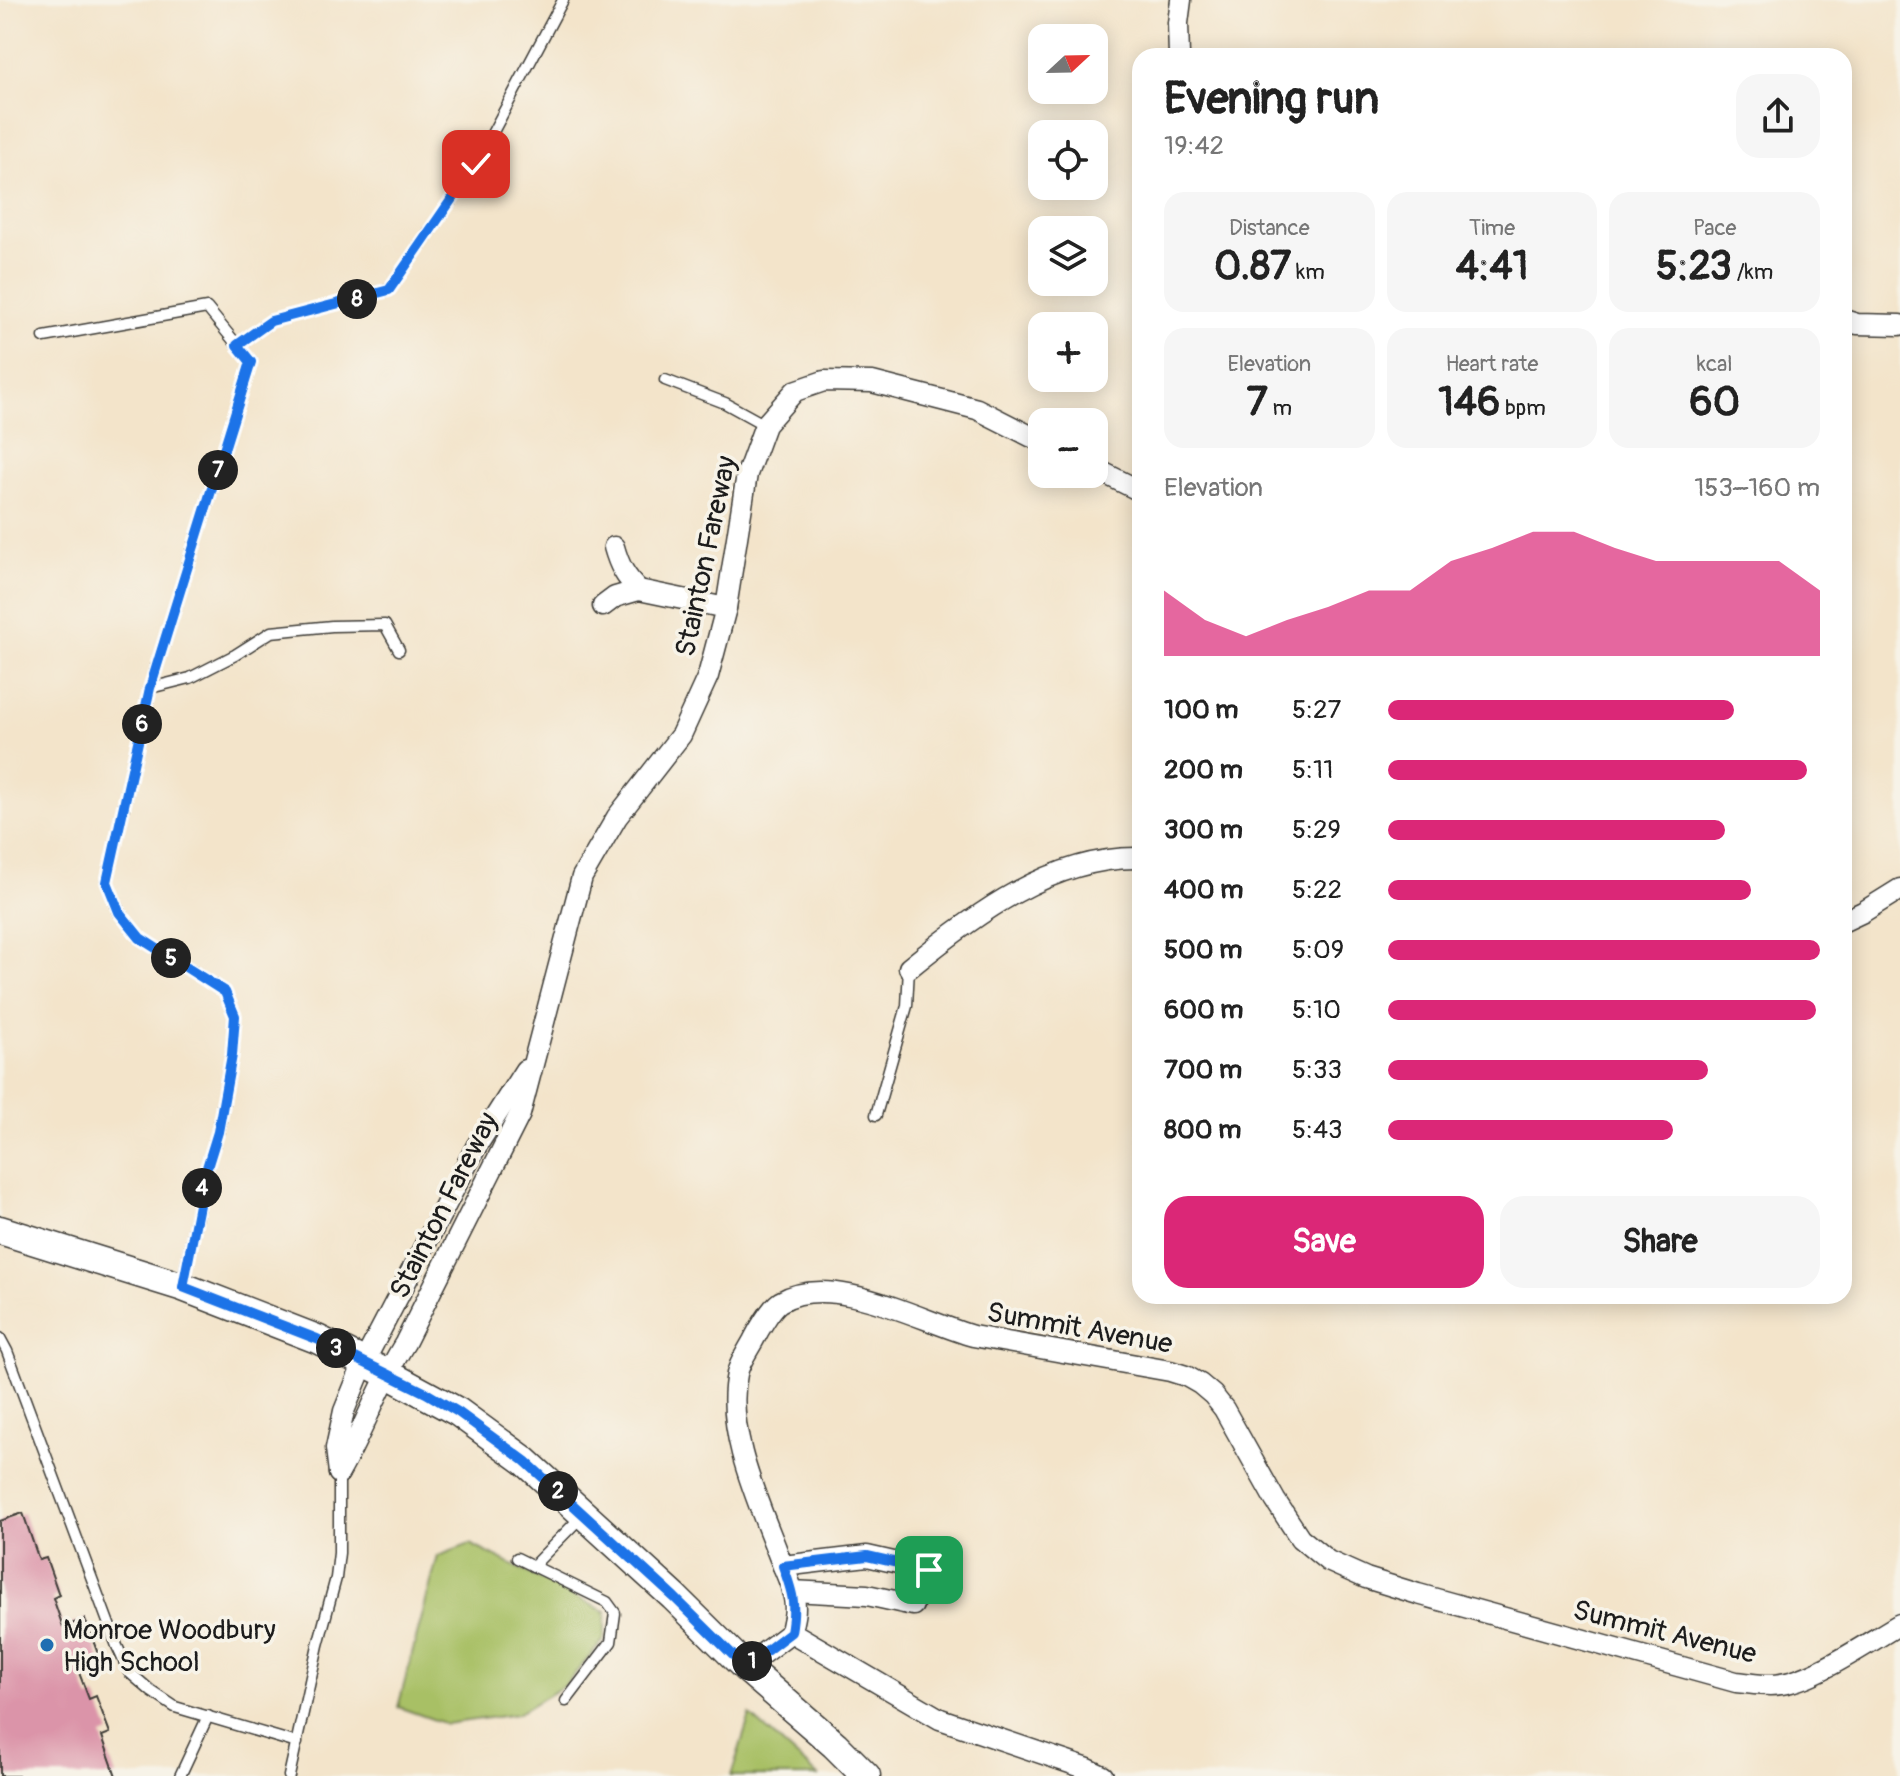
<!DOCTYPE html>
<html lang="en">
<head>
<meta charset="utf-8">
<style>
  :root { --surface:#fff; --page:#f6f6f6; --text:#222; --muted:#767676; --accent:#db2777 }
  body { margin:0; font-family:Pangolin,sans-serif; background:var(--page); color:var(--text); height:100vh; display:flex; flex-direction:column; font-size:30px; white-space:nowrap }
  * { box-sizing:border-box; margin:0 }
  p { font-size:26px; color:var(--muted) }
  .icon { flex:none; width:44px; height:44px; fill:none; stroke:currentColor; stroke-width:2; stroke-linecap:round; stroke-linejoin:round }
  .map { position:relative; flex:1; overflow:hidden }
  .sheet { position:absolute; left:1132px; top:48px; width:720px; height:1256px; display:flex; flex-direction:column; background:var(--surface); border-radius:24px; box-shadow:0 4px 20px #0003 }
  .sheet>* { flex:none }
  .needle { width:52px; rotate:68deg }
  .buttons { position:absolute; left:1028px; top:24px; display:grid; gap:16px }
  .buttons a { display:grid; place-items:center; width:80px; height:80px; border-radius:16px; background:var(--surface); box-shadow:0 4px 20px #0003; font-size:40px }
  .pin { position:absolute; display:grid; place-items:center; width:68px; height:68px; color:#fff; margin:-34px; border-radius:16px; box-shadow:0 4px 12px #0006 }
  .km { position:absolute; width:40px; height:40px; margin:-20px; border-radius:50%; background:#222; color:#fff; font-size:22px; line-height:40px; text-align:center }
  .round { display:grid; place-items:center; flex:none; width:84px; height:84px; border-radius:24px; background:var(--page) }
  .summary { display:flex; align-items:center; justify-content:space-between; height:136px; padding:0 32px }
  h1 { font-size:44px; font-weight:700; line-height:60px }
  .metrics { display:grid; grid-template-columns:repeat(3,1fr); gap:12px; height:136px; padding:8px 32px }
  .metrics div { display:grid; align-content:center; border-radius:20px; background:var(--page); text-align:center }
  .metrics b { font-size:40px; font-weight:700 }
  .metrics small { font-size:22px; font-weight:400 }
  .metrics p { font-size:22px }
  .chart { height:224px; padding:16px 32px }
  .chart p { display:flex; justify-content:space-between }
  .chart svg { width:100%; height:144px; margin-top:8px; fill:var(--accent); opacity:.7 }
  .button { display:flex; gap:16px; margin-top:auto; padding:16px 32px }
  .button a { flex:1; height:92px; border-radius:24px; background:var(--accent); color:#fff; font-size:32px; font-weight:700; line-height:92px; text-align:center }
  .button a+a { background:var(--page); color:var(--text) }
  ul { padding:0 32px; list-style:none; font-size:26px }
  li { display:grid; grid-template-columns:128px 96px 1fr; align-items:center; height:60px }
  li i { height:20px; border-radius:10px; background:var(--accent) }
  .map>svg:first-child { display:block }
  .green { fill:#a8c065; stroke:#626e40; stroke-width:2 }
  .building { fill:#db94a9 }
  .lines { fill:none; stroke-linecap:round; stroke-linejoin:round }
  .lane-casing { stroke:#3c3a36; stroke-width:13 }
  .street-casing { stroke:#3c3a36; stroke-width:23 }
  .secondary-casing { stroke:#3c3a36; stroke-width:31 }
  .lane { stroke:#fff; stroke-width:10 }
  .street { stroke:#fff; stroke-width:20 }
  .secondary { stroke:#fff; stroke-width:28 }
  .route-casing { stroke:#fff; stroke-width:16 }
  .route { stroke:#1a73e8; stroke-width:10 }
  .poi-dot { fill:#1f6fb2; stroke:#f7f3e8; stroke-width:3 }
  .labels { text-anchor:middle; stroke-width:7; stroke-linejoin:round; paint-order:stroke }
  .street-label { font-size:28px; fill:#1c1c1c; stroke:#f7f3e8 }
  .poi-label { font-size:28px; fill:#1c1c1c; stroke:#f7f3e8; text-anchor:start }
</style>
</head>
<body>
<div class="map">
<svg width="1900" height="1776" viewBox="0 0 1900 1776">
  <rect width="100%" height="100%" fill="#f7f3e8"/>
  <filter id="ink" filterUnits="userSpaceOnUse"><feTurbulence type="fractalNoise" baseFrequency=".0125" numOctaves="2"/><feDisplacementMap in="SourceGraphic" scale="16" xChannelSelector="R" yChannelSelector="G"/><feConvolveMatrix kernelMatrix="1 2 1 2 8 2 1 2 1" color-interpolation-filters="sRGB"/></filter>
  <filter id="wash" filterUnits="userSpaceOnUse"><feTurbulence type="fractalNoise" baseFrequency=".006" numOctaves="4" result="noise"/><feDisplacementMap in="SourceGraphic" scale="32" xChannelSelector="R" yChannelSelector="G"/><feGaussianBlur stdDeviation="1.8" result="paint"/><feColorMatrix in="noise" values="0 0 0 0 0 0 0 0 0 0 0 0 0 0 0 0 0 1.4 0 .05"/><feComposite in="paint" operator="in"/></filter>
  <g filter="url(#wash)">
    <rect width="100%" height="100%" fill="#f3e4ca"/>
    <g class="green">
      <path d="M470 1544 606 1612 604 1640 565 1685 517 1714 446 1724 398 1707 438 1556Z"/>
      <path d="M750 1715 818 1776H731Z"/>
    </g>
    <g id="blocks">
      <path class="building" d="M23 1513 39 1560 46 1558 59 1595 53 1598 63 1627 85 1619 101 1662 78 1670 89 1699 96 1696 110 1733 102 1736 116 1776H0V1521Z"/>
    </g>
  </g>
  <g filter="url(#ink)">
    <use href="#blocks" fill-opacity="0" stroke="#3c3a36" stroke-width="2"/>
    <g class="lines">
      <g class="lane-casing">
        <g id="lane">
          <path d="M44 337 207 308 251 362 150 688 107 882 119 912 140 938 225 992 235 1016 232 1055 218 1132 205 1174 183 1284"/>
          <path d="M237 345 271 321 389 290 476 164 563 0"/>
          <path d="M665 380 725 403 765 425"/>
          <path d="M150 688 190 678 235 655 271 632 332 626 385 625 399 650"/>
          <path d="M876 1115 907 1006 909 968"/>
          <path d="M0 1338 7 1351 117 1646 129 1672 151 1691 175 1707 297 1743"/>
          <path d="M517 1558 607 1602 615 1613 611 1642 566 1701"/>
          <path d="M533 1566 582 1516"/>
          <path d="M180 1776 208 1716"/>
          <path d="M289 1776 318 1645 336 1578 339 1553V1473"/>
        </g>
      </g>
      <g class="street-casing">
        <g id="street">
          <path d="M1179 56 1178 23 1181 0"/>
          <path d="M1844 320 1857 324 1900 325"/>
          <path d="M1094 468 1140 491"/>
          <path d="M614 547C619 565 625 577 639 590L726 608"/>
          <path d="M603 606 615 597 639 590"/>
          <path d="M1844 921 1863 912 1900 889"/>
          <path d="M909 968C974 915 1052 856 1140 858"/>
          <path d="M339 1473C364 1430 378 1386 405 1343L520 1114 582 877 617 817 681 735 708 676 726 608 747 474 765 425 795 391 824 381 872 382 977 409 1042 442"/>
          <path d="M339 1473 336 1448 344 1411 364 1362 476 1147 525 1070"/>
          <path d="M783 1566 867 1556 929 1570"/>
          <path d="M792 1591 867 1595 913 1605"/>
          <path d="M791 1632 940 1719 1088 1769 1103 1776"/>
          <path d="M745 1667 791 1632C792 1625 795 1616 795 1608 795 1589 783 1568 777 1551 757 1499 725 1430 737 1374 739 1363 747 1352 753 1341 758 1331 771 1308 780 1302 832 1271 920 1321 973 1336L1170 1371 1186 1376 1200 1384 1213 1395 1224 1409 1275 1500 1300 1538 1328 1561 1366 1578 1418 1594 1736 1682C1750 1683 1767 1687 1781 1684 1816 1679 1867 1643 1900 1624"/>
        </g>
      </g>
      <g class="secondary-casing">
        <path id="secondary" d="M0 1230 183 1287 317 1339 386 1373 458 1412 525 1461 674 1597 745 1667 835 1745 866 1776"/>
      </g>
      <use href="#lane" class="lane"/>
      <use href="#street" class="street"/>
      <use href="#secondary" class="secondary"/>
    </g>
  </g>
  <g class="lines" filter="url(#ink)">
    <g class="route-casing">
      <path id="route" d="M476 164 389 290 271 321 237 345 251 362 150 688 107 882 119 912 140 938 225 992 235 1016 232 1055 218 1132 205 1174 183 1287 317 1339 426 1393 458 1412 525 1461 674 1597 745 1667 791 1632C796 1603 793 1594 783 1566L867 1556 929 1570"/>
    </g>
    <use href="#route" class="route"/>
  </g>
  <circle class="poi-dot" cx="47" cy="1645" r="8"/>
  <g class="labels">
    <g class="street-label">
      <text transform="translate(705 556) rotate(-78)" y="10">Stainton Fareway</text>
      <text transform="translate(443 1205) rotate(-63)" y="10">Stainton Fareway</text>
      <text transform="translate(1080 1327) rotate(10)" y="10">Summit Avenue</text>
      <text transform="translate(1665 1631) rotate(14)" y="10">Summit Avenue</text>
    </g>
    <g class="poi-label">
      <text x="63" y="1639">Monroe Woodbury<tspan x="63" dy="32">High School</tspan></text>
    </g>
  </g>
</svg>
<div class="buttons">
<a><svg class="needle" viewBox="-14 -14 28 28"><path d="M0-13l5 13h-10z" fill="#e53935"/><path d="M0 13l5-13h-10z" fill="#767676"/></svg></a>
<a><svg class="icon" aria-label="locate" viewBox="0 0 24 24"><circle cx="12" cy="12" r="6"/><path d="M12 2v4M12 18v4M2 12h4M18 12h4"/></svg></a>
<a><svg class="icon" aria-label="layers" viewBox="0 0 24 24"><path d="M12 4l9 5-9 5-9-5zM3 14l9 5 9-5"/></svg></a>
<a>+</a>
<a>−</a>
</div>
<div class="pin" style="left:929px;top:1570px;background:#1e9e55"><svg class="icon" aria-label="arrive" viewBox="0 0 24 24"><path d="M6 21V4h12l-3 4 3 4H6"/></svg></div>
<div class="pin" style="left:476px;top:164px;background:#d93025"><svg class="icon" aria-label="check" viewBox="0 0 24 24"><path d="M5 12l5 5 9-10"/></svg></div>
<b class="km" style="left:752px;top:1661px">1</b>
<b class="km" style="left:558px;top:1491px">2</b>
<b class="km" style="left:336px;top:1348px">3</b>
<b class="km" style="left:202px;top:1188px">4</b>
<b class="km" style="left:171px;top:958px">5</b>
<b class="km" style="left:142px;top:724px">6</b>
<b class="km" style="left:218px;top:470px">7</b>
<b class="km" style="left:357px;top:299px">8</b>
<section class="sheet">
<div class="summary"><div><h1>Evening run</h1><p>19:42</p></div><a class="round"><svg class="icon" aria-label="share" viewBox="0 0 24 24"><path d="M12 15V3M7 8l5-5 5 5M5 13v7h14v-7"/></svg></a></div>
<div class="metrics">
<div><p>Distance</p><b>0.87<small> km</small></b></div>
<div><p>Time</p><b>4:41</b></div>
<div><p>Pace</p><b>5:23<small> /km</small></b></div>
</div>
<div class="metrics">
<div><p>Elevation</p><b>7<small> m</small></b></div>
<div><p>Heart rate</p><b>146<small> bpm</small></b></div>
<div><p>kcal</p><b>60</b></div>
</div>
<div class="chart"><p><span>Elevation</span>153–160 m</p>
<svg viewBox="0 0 160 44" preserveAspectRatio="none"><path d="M0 44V24L10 33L20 38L30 33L40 29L50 24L60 24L70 15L80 11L90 6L100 6L110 11L120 15L130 15L140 15L150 15L160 24V44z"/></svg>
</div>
<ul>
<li><b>100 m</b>5:27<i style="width:80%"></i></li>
<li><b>200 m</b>5:11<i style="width:97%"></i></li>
<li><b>300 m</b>5:29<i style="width:78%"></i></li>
<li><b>400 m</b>5:22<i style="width:84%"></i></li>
<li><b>500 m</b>5:09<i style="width:100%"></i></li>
<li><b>600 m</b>5:10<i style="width:99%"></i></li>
<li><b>700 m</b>5:33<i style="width:74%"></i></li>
<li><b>800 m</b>5:43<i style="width:66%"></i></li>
</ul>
<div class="button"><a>Save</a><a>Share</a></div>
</section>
</div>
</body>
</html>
